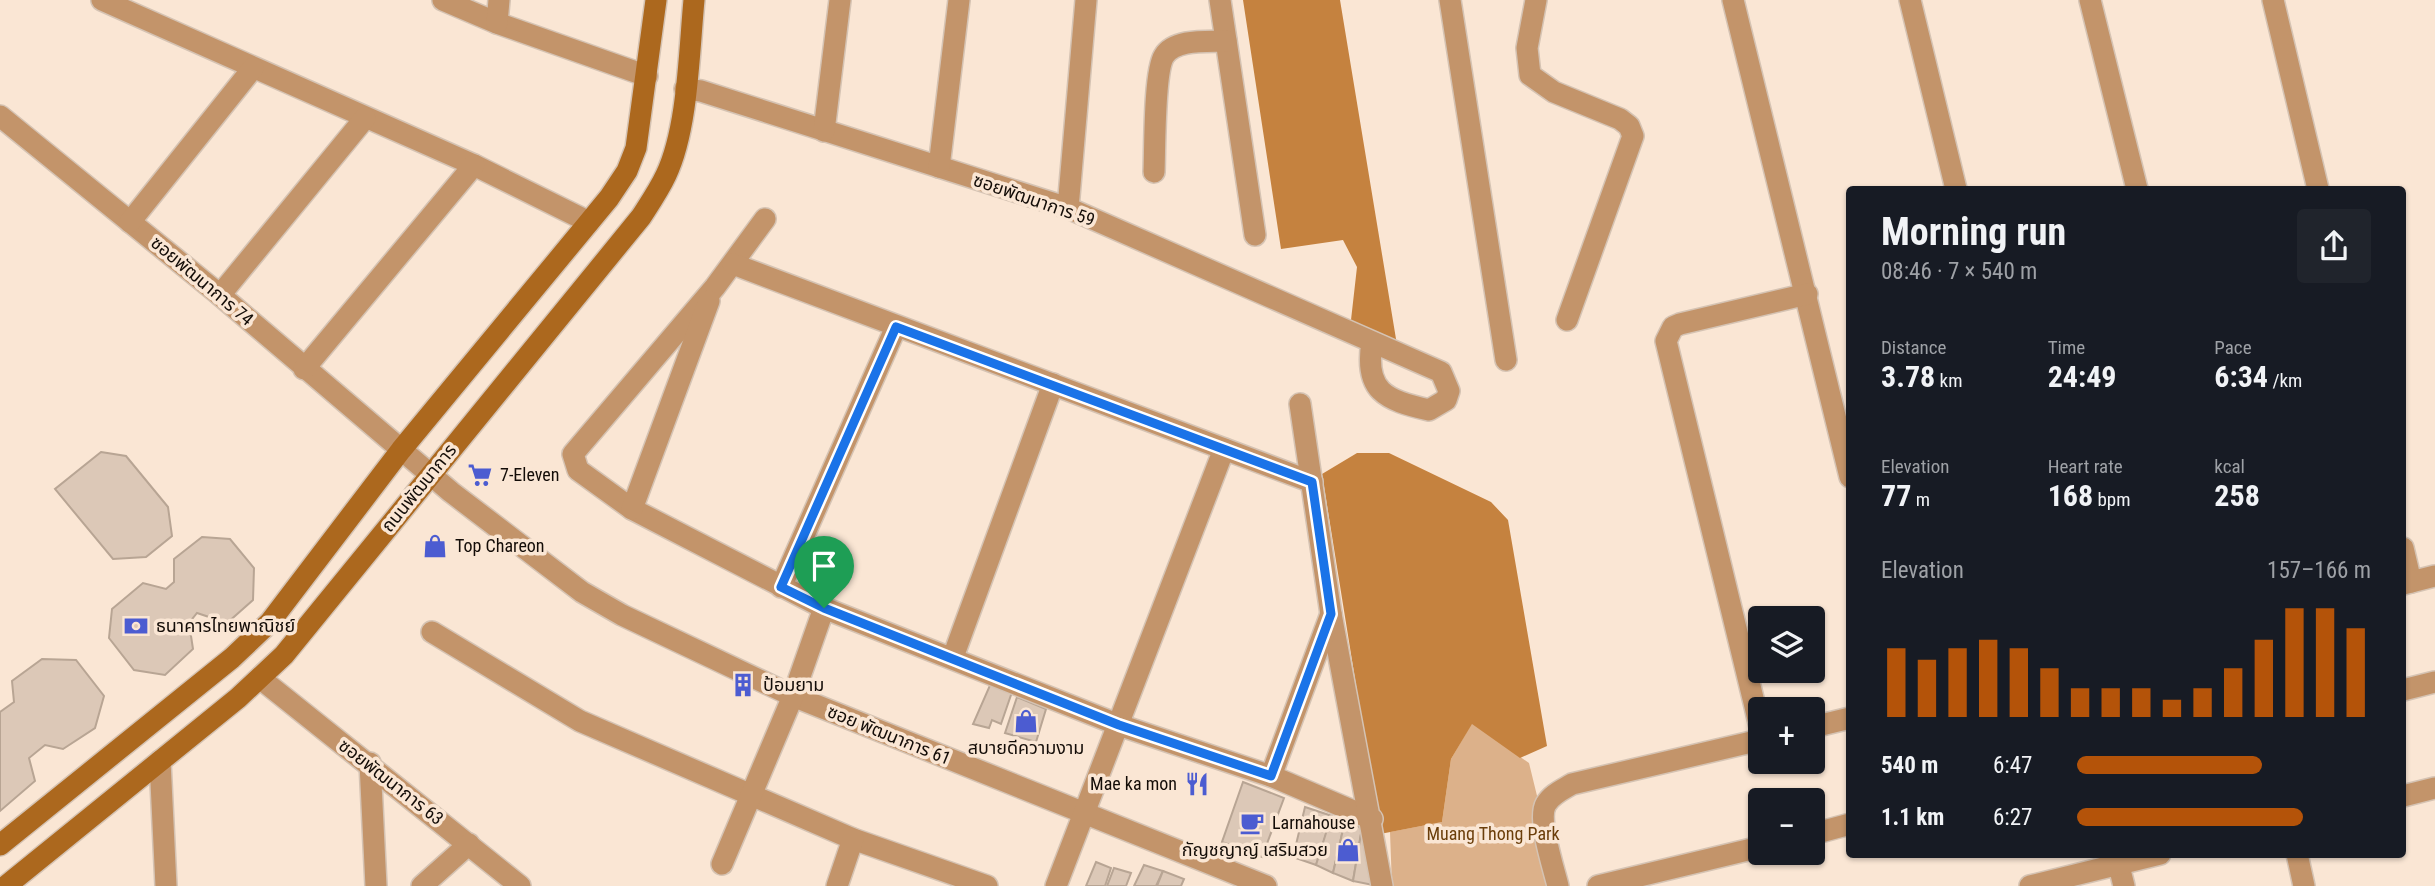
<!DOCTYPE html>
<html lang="en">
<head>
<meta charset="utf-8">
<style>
  :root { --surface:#171b24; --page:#20242c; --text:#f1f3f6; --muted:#9ea1a6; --accent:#b45309 }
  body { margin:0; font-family:"Roboto Condensed","Noto Sans Thai",sans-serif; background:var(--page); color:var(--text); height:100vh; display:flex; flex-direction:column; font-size:26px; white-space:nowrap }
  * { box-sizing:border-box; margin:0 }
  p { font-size:23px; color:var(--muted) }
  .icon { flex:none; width:38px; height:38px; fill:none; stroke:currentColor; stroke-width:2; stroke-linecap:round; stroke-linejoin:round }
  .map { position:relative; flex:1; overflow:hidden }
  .drawer { position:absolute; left:1846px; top:186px; width:560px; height:672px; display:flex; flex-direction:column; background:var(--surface); border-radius:7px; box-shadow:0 2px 5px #0004 }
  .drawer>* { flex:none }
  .buttons { position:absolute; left:1748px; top:606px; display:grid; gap:14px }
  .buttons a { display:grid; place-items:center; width:77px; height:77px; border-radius:7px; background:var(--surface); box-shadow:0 2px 5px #0004; font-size:35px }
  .pin { position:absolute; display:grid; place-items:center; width:60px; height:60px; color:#fff; margin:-72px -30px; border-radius:50% 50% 50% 0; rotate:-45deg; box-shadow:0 0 7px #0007 }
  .pin .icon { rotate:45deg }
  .round { display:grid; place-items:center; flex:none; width:74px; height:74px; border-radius:7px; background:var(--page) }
  .headline { display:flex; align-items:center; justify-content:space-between; height:119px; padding:0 35px }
  h1 { font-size:38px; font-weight:700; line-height:52px }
  .metrics { display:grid; grid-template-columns:repeat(3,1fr); gap:10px; height:119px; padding:7px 35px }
  .metrics div { display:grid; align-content:center }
  .metrics b { font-size:30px; font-weight:700 }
  .metrics small { font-size:19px; font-weight:400 }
  .metrics p { font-size:19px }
  .chart { height:196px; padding:14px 35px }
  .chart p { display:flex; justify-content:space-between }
  .chart svg { width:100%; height:126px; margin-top:7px; stroke:var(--accent); stroke-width:6 }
  ul { padding:0 35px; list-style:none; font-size:23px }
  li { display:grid; grid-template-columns:112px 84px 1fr; align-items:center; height:52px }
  li i { height:18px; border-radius:9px; background:var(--accent) }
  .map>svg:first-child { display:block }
  .green { fill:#dcb18a }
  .water { fill:#c5823f }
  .building { fill:#dcc8b7; stroke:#b8a594; stroke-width:2 }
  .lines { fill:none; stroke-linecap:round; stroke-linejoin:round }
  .minor-casing { stroke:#d5c3b3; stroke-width:24 }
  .secondary-casing { stroke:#d5c3b3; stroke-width:24 }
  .minor { stroke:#c3946a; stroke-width:21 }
  .secondary { stroke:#ac681e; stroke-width:21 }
  .route-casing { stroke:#fff; stroke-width:14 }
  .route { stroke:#1a73e8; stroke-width:9 }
  .labels { text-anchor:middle; stroke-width:7; stroke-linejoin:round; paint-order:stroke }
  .street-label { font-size:18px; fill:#130c07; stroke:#fae6d4 }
  .poi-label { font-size:18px; fill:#130c07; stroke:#fae6d4; text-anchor:start }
  .park-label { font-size:18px; fill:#6b3e0a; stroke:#fae6d4 }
</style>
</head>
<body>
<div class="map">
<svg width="2435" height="886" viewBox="0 0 2435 886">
  <rect width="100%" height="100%" fill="#fae6d4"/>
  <path class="green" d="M1472 723 1529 763 1559 886H1392L1390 832 1442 822 1451 759Z"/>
  <g class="water">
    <path d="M1243 0H1340L1397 345 1351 320 1357 267 1343 240 1281 249Z"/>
    <path d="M1357 453H1389L1491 502 1508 520 1547 746 1520 758 1472 724 1451 759 1442 822 1380 834 1322 474Z"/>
  </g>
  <g class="building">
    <path d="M101 452 126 456 168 507 172 536 146 557 113 559 55 489Z"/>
    <path d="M202 537 230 539 254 568 253 600 227 623 197 613 189 623 193 649 165 675 134 670 109 638 112 609 143 583 166 589 174 582V559Z"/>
    <path d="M42 659 76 660 104 696 95 728 63 749 45 745 29 758 35 781 0 811V712L14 702 12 681Z"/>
    <path d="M991 683 1012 692 1001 724 992 720 989 728 973 724Z"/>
    <path d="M1017 697 1046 709 1036 742 1005 733Z"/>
    <path d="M1243 782 1284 798 1262 857 1222 842Z"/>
    <path d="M1305 807 1332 816 1316 865 1293 857Z"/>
    <path d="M1331 817 1345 821 1333 873 1316 865Z"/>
    <path d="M1345 821 1362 828 1353 881 1333 873Z"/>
    <path d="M1362 828 1378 886 1353 881Z"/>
    <path d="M1096 862 1111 868 1105 886H1086Z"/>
    <path d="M1144 865 1163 871 1156 886H1134Z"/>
    <path d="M1114 868 1131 873 1126 886H1107Z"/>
    <path d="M1163 871 1184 879 1181 886H1157Z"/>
  </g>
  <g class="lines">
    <g class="minor-casing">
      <g id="minor">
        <path d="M102 0 474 165 589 222"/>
        <path d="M443 0 497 23 647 76"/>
        <path d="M1220 0 1255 235"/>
        <path d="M1450 0 1506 360"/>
        <path d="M1536 0 1527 48 1530 75 1554 92 1620 119 1629 126 1633 136 1567 320"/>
        <path d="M1733 0 1850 477"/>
        <path d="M1910 0 1956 189"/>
        <path d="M2090 0 2137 189"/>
        <path d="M2273 0 2318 189"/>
        <path d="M497 23 499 0"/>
        <path d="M685 89 701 91 1068 208 1441 372 1449 391 1446 400 1429 410C1385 400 1364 391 1372 342"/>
        <path d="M0 116 220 295 451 492 582 592 622 615 793 696 1266 886"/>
        <path d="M824 131 840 0"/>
        <path d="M939 167 959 0"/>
        <path d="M1154 172C1155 150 1154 72 1164 56 1175 38 1209 42 1226 41"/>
        <path d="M1068 208 1086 0"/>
        <path d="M765 219 715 287 573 454 578 470 632 509 824 608 1119 725 1271 776 1372 819"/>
        <path d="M130 222 253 68"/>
        <path d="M733 264 1312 482"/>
        <path d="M220 295 365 118"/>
        <path d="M304 369 474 165"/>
        <path d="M1300 404 1331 614 1382 886"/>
        <path d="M632 509 709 301"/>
        <path d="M2403 548 2411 582"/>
        <path d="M2403 584 2435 576"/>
        <path d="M781 587 896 327"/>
        <path d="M432 632 580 721 853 839 987 886"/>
        <path d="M953 657 1053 384"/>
        <path d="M261 679 520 886"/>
        <path d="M2403 690 2435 682"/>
        <path d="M1760 727 1666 341 1673 327 1680 324 1807 294"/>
        <path d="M1813 727 1850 718"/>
        <path d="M160 761 166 886"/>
        <path d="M370 763 376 886"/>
        <path d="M1271 776 1331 614"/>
        <path d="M2403 796 2435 788"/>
        <path d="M1813 834 1850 824"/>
        <path d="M2116 854 2124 886"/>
        <path d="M2297 854 2304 886"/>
        <path d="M722 864 793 696 824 608"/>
        <path d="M422 886 469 844"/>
        <path d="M837 886 853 839"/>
        <path d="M1056 886 1224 449"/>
        <path d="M1558 886C1554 869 1537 819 1546 804 1552 794 1562 790 1572 784L1760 740"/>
        <path d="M1598 886 1760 847"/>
        <path d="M2030 886 2160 854"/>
      </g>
    </g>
    <g class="secondary-casing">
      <g id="secondary">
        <path d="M0 845 232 658 270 622 401 450 609 198 627 171 636 148 656 0"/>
        <path d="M6 886 238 698 284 655 641 217C650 203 659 190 666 175 688 129 689 52 694 0"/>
      </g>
    </g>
    <use href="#minor" class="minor"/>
    <use href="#secondary" class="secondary"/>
  </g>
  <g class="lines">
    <g class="route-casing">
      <path id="route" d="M896 327 1312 482 1331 614 1271 776 1119 725 824 608 781 587Z"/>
    </g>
    <use href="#route" class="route"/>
  </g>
  <defs>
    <g id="supermarket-bare" transform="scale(1.89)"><path d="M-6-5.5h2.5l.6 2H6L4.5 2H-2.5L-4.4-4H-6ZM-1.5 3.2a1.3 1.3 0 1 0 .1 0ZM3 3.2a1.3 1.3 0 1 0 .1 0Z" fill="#4c5cd1" stroke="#fae6d4" stroke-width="2.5" paint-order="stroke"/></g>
    <g id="shop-bare" transform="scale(1.89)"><path d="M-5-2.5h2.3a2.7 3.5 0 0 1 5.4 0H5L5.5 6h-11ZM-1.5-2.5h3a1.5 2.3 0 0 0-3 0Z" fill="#4c5cd1" stroke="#fae6d4" stroke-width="2.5" paint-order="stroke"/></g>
    <g id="bank-bare" transform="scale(1.89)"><path d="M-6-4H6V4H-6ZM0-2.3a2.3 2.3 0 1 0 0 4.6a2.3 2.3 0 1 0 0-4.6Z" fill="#4c5cd1" stroke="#fae6d4" stroke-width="2.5" paint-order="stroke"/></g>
    <g id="building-bare" transform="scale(1.89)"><path d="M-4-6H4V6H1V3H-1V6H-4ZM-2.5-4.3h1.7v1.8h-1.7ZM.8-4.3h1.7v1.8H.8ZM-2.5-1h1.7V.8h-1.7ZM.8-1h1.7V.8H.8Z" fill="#4c5cd1" stroke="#fae6d4" stroke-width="2.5" paint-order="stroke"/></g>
    <g id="restaurant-bare" transform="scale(1.89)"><path d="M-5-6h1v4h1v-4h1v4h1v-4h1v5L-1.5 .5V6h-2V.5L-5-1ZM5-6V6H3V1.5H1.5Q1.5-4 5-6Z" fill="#4c5cd1" stroke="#fae6d4" stroke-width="2.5" paint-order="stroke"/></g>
    <g id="cafe-bare" transform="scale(1.89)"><path d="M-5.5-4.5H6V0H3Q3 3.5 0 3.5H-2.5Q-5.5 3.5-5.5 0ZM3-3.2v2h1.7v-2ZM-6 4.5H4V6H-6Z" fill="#4c5cd1" stroke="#fae6d4" stroke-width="2.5" paint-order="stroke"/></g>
  </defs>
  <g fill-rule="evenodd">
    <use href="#supermarket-bare" x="480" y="475"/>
    <use href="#shop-bare" x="435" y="546"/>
    <use href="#bank-bare" x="136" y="626"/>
    <use href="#building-bare" x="743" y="685"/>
    <use href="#shop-bare" x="1026" y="721"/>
    <use href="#restaurant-bare" x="1197" y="784"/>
    <use href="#cafe-bare" x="1252" y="823"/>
    <use href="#shop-bare" x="1348" y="850"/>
  </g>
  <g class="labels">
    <g class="street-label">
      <text transform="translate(1034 200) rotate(19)" y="6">ซอยพัฒนาการ 59</text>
      <text transform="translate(202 281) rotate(40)" y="6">ซอยพัฒนาการ 74</text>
      <text transform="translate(419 488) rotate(-51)" y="6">ถนนพัฒนาการ</text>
      <text transform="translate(889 735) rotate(22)" y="6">ซอย พัฒนาการ 61</text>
      <text transform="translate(391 782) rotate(38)" y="6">ซอยพัฒนาการ 63</text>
    </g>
    <g class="poi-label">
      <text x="500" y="481">7-Eleven</text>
      <text x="455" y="552">Top Chareon</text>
      <text x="156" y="632">ธนาคารไทยพาณิชย์</text>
      <text x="763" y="691">ป้อมยาม</text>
      <text x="1026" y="754" text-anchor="middle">สบายดีความงาม</text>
      <text x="1177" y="790" text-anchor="end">Mae ka mon</text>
      <text x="1272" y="829">Larnahouse</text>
      <text x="1328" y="856" text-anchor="end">กัญชญาญ์ เสริมสวย</text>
    </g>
    <g class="park-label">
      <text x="1493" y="840">Muang Thong Park</text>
    </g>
  </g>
</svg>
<div class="buttons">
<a><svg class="icon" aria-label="layers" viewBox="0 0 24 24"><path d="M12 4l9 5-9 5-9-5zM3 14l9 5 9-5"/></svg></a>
<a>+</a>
<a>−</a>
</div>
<div class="pin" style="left:824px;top:608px;background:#1e9e55"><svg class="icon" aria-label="arrive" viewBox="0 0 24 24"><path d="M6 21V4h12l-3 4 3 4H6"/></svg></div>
<section class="drawer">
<div class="headline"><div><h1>Morning run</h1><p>08:46 · 7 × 540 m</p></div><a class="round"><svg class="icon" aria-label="share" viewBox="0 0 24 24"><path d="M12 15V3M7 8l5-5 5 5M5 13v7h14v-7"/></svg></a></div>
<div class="metrics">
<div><p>Distance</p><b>3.78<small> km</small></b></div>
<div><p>Time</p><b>24:49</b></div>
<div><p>Pace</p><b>6:34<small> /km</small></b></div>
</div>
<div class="metrics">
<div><p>Elevation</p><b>77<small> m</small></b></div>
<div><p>Heart rate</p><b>168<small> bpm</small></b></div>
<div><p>kcal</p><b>258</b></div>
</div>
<div class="chart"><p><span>Elevation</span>157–166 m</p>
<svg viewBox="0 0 160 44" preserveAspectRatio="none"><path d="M5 44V20M15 44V24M25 44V20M35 44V17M45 44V20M55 44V27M65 44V34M75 44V34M85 44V34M95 44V38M105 44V34M115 44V27M125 44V17M135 44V6M145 44V6M155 44V13"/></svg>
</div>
<ul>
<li><b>540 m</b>6:47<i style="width:63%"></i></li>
<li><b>1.1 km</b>6:27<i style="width:77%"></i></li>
</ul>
</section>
</div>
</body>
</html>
